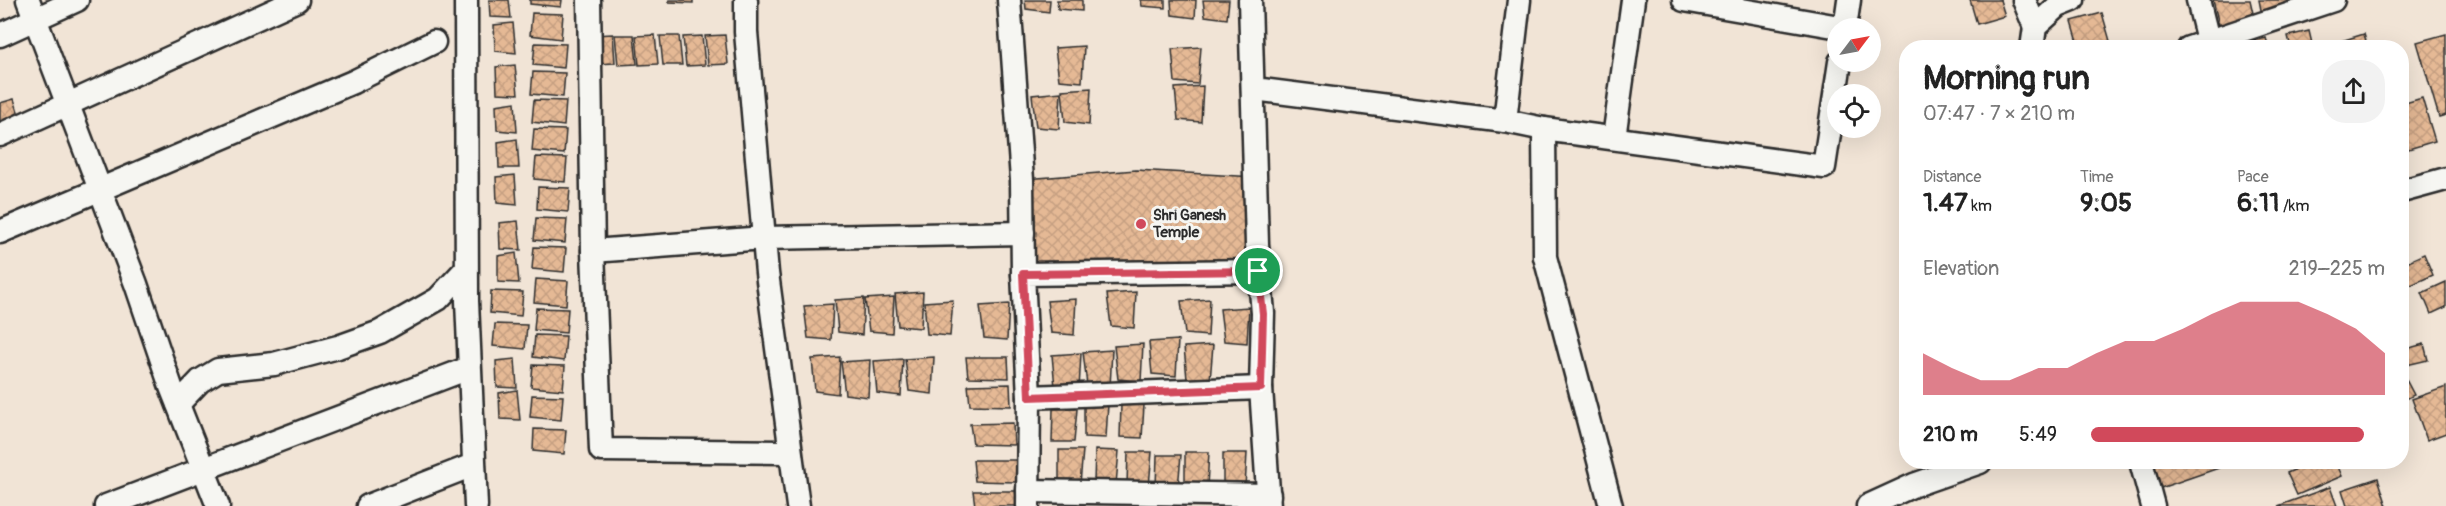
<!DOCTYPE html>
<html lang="en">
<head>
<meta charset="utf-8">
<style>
  :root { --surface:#fff; --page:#f2f2f2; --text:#222; --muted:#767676; --accent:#d1495b }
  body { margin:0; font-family:Pangolin,sans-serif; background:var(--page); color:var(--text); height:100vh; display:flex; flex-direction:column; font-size:22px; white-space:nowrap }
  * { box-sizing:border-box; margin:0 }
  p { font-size:20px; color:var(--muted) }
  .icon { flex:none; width:33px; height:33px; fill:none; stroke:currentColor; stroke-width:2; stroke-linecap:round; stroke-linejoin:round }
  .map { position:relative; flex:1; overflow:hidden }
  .drawer { position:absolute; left:1899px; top:40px; width:510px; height:429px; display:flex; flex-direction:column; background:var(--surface); border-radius:24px; box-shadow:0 6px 24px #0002 }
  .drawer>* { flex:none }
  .needle { width:39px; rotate:58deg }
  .controls { position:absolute; left:1827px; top:18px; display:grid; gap:12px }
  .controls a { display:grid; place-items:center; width:54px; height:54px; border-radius:50%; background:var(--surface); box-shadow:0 6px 24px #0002; font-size:30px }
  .pin { position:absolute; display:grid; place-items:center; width:51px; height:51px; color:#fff; margin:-26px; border:3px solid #fff; border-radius:50%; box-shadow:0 2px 6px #0007 }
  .round { display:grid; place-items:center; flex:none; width:63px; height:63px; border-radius:24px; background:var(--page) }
  .overview { display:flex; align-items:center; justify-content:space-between; height:102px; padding:0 24px }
  h1 { font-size:33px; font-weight:800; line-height:45px }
  .stats { display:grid; grid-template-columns:repeat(3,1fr); gap:9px; height:102px; padding:6px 24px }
  .stats div { display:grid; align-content:center }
  .stats b { font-size:26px; font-weight:800 }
  .stats small { font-size:16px; font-weight:400 }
  .stats p { font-size:16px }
  .chart { height:168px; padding:12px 24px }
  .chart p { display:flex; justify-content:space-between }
  .chart svg { width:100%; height:108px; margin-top:6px; fill:var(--accent); opacity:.7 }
  ul { padding:0 24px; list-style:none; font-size:20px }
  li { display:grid; grid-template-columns:96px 72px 1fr; align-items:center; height:45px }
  li i { height:15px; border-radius:8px; background:var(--accent) }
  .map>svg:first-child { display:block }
  .building { fill:url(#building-cross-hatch); stroke:#2b2b2b; stroke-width:1.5 }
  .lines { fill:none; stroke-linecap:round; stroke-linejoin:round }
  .minor-casing { stroke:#2b2b2b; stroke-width:27 }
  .minor { stroke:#f6f6f2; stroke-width:22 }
  .route-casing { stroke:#fff; stroke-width:12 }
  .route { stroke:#d1495b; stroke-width:8 }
  .poi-dot { fill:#d1495b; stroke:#f6f6f2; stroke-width:2 }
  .labels { text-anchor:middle; stroke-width:6; stroke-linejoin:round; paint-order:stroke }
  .poi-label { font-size:15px; font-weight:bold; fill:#2b2b2b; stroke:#f6f6f2; text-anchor:start }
</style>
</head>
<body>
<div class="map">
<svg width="2446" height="506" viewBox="0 0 2446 506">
  <defs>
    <pattern id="building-cross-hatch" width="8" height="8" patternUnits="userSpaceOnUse" patternTransform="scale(1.5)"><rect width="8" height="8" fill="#e5b995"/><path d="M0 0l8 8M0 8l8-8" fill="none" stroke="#c59f81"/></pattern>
  </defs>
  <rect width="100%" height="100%" fill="#f1e4d6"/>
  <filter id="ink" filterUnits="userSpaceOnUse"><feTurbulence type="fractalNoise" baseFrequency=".0167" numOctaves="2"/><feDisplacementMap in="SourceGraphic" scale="12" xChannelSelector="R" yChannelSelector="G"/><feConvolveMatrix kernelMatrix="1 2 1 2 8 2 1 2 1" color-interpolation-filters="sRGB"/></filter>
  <g filter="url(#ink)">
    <g class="building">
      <path d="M489 0H509L511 18 490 17Z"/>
      <path d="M530 0H562L561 7 530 4Z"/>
      <path d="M669 0H693V3L669 2Z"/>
      <path d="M1025 0H1050L1049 12 1026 9Z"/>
      <path d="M1057 0H1082V11L1058 9Z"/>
      <path d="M1141 0H1165V8L1142 6Z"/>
      <path d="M1171 0H1196L1195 18 1172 15Z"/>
      <path d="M1203 0H1229L1227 19 1205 16Z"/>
      <path d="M1970 0H2000L2005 16 1977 24Z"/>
      <path d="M2213 0H2250L2255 22 2220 29Z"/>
      <path d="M2259 0H2294L2296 8 2262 15Z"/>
      <path d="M532 13 563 14 561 39 530 35Z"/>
      <path d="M2102 13 2112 48H2080L2072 21Z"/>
      <path d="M513 23 516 53 495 51 494 25Z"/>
      <path d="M2309 31 2313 48H2291L2288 36Z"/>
      <path d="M613 34 615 63 596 64 593 35Z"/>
      <path d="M2364 34 2368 48H2326L2325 46Z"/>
      <path d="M2446 34V115L2439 117 2417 42Z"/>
      <path d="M615 35H634L637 64 618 65Z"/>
      <path d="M655 35 658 64 639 65 636 36Z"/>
      <path d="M725 35 728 64 708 65 705 36Z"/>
      <path d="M660 36H679L682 65H663Z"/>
      <path d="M702 36 705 65 686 66 683 37Z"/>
      <path d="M2266 38 2269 48H2227Z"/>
      <path d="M535 43 566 44 564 68 533 65Z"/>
      <path d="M1084 46 1082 82 1059 80 1055 48Z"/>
      <path d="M1201 47 1198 84 1175 82 1172 49Z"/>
      <path d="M515 65 518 94 497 93 496 67Z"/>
      <path d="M533 72 565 73 563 97 531 94Z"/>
      <path d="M1203 86 1201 122 1178 120 1175 88Z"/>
      <path d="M1091 88 1089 125 1065 122 1062 90Z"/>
      <path d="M1061 92 1059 129 1036 127 1032 95Z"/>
      <path d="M2422 98 2435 141 2402 151V104Z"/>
      <path d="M14 99 21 121 0 128V103Z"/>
      <path d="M534 100 566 101 564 126 532 122Z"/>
      <path d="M515 102 517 132 497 130 496 105Z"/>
      <path d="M534 129 566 130 564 154 532 151Z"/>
      <path d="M517 139 519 168H499L498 142Z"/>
      <path d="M536 157 567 158 565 182 534 179Z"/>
      <path d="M1136 170 1255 177 1257 270 1027 272 1026 179Z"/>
      <path d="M515 175 517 205 497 203 496 177Z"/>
      <path d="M538 187 570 188 568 212 537 209Z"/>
      <path d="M536 218 567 219 565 243 534 240Z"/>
      <path d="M518 221 521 250 500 249 499 223Z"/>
      <path d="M534 247 566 248 564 272 532 269Z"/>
      <path d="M516 253 519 283 498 282V256Z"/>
      <path d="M2424 254 2433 275 2402 289V264Z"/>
      <path d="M536 279 568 281 566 305 534 302Z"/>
      <path d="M2446 282V307L2431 314 2422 293Z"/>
      <path d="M491 291 523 292 521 316 490 313Z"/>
      <path d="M923 292 921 328 898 326 895 294Z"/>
      <path d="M1136 292 1134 328 1111 326 1107 294Z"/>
      <path d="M894 297 892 333 869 331 865 299Z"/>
      <path d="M864 298 862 335 838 332 835 300Z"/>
      <path d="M1076 299 1074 335 1051 333 1047 301Z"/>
      <path d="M1210 299 1208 336 1185 334 1181 301Z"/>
      <path d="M953 300 950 336 927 334 924 302Z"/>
      <path d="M833 304 831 340 808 338 804 306Z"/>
      <path d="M1009 304 1007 340 984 338 980 306Z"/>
      <path d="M1249 307 1247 343 1224 341 1220 309Z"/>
      <path d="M536 308 568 309 566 333 534 330Z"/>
      <path d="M495 324 527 325 525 349 493 346Z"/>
      <path d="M535 335 566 336 564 361 533 357Z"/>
      <path d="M1178 340 1176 376 1152 374 1149 342Z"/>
      <path d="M1143 344 1141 381 1118 379 1114 346Z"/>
      <path d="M2424 344 2428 360 2402 366V350Z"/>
      <path d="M1213 345 1210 381 1187 379 1184 347Z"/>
      <path d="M1112 350 1110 387 1087 385 1083 352Z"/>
      <path d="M1081 353 1079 389 1055 387 1052 355Z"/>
      <path d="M840 357 838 394 815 391 812 359Z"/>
      <path d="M934 357 932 394 909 391 905 359Z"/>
      <path d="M966 357H1008L1009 378 968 377Z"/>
      <path d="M515 359 517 388 497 387 496 361Z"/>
      <path d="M903 359 901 396 877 393 874 361Z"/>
      <path d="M870 360 868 397 845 394 841 362Z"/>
      <path d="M533 365 565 366 563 390 531 387Z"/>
      <path d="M2402 372 2414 395 2402 401Z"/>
      <path d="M1010 384 1011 406 970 405 968 385Z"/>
      <path d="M2446 387V433L2427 440 2412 399Z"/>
      <path d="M517 390 520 420 500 419 499 393Z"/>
      <path d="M532 395 563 396 561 420 530 417Z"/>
      <path d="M1084 404H1108L1106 438 1084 437Z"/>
      <path d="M1121 405H1144L1142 438 1120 437Z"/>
      <path d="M1053 409H1077L1074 442H1052Z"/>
      <path d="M1013 423 1014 445 973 444 970 424Z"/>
      <path d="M534 429 566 430 564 454 533 451Z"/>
      <path d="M1059 450H1083L1080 484 1059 483Z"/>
      <path d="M1095 450 1119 451 1116 484 1094 483Z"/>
      <path d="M1128 452H1152L1149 486 1127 485Z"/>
      <path d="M1185 452H1209L1207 486 1185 485Z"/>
      <path d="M1223 453H1247L1245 487 1223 486Z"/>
      <path d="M1157 455H1181L1178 488H1156Z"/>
      <path d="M973 460H1016V482L975 481Z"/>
      <path d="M2143 462H2236L2152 491Z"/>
      <path d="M2313 462H2336L2342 476 2297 495 2287 473Z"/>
      <path d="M2378 478 2387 506H2347L2342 490Z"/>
      <path d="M2330 487 2337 506H2278Z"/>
      <path d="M973 491H1016V506H975Z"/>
    </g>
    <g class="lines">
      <g class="minor-casing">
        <g id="minor">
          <path d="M28 0 136 284 171 387 218 506"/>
          <path d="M466 0 467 301 476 506"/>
          <path d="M589 0 593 251 601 450 790 452"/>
          <path d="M746 0V32L767 273 798 506"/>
          <path d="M1009 0 1022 180 1023 274"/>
          <path d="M1250 0 1257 244 1263 313 1261 388 1269 506"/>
          <path d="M1684 0 1845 28"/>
          <path d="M2024 0 2035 27"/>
          <path d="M2198 0 2210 48"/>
          <path d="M1845 28 1849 0"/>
          <path d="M0 35 77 0"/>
          <path d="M2032 48 2035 27 2058 6 2073 0"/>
          <path d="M2189 48 2333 0"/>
          <path d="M1254 89 1505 121 1544 129"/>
          <path d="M1505 121 1519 0"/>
          <path d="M0 135 297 0"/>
          <path d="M1614 138 1633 0"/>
          <path d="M2402 191 2446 179"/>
          <path d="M0 232 353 82 434 42"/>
          <path d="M593 251 764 238 1023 233"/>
          <path d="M1029 397 1261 388"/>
          <path d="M178 404 200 381 218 370 274 364 338 347 380 332 438 299 466 269"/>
          <path d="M2141 462 2153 506"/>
          <path d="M1028 491 1269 495"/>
          <path d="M106 506 469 368"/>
          <path d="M368 506 473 465"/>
          <path d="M1028 506 1029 397 1023 274 1258 271"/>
          <path d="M1611 506 1545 257 1544 129 1824 167 1840 62"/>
          <path d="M1868 506 1914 485 1980 462"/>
        </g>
      </g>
      <use href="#minor" class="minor"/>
    </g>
  </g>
  <g class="lines" filter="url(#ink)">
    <g class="route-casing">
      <path id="route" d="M1258 271 1263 314 1261 388 1029 397 1023 274Z"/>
    </g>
    <use href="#route" class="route"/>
  </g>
  <circle class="poi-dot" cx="1141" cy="224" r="6"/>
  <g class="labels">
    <g class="poi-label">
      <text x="1153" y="220">Shri Ganesh<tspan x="1153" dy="17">Temple</tspan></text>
    </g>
  </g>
</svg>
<div class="controls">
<a><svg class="needle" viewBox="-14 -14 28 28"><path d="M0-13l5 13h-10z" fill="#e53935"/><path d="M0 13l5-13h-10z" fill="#767676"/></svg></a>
<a><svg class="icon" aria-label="locate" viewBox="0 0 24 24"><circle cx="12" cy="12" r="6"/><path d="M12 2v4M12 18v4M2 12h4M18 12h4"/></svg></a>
</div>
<div class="pin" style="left:1258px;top:271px;background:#1e9e55"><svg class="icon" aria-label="arrive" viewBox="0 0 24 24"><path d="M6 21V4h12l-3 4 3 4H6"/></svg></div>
<section class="drawer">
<div class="overview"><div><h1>Morning run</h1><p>07:47 · 7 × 210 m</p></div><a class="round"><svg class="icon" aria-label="share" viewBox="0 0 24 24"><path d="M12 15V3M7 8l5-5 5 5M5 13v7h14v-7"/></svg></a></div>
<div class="stats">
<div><p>Distance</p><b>1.47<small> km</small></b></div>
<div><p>Time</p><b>9:05</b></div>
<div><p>Pace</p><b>6:11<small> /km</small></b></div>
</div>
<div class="chart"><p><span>Elevation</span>219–225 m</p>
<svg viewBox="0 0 160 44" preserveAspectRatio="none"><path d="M0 44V27L10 33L20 38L30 38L40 33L50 33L60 27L70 22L80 22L90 17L100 11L110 6L120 6L130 6L140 11L150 17L160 27V44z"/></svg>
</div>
<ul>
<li><b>210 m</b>5:49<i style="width:93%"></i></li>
</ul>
</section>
</div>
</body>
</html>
